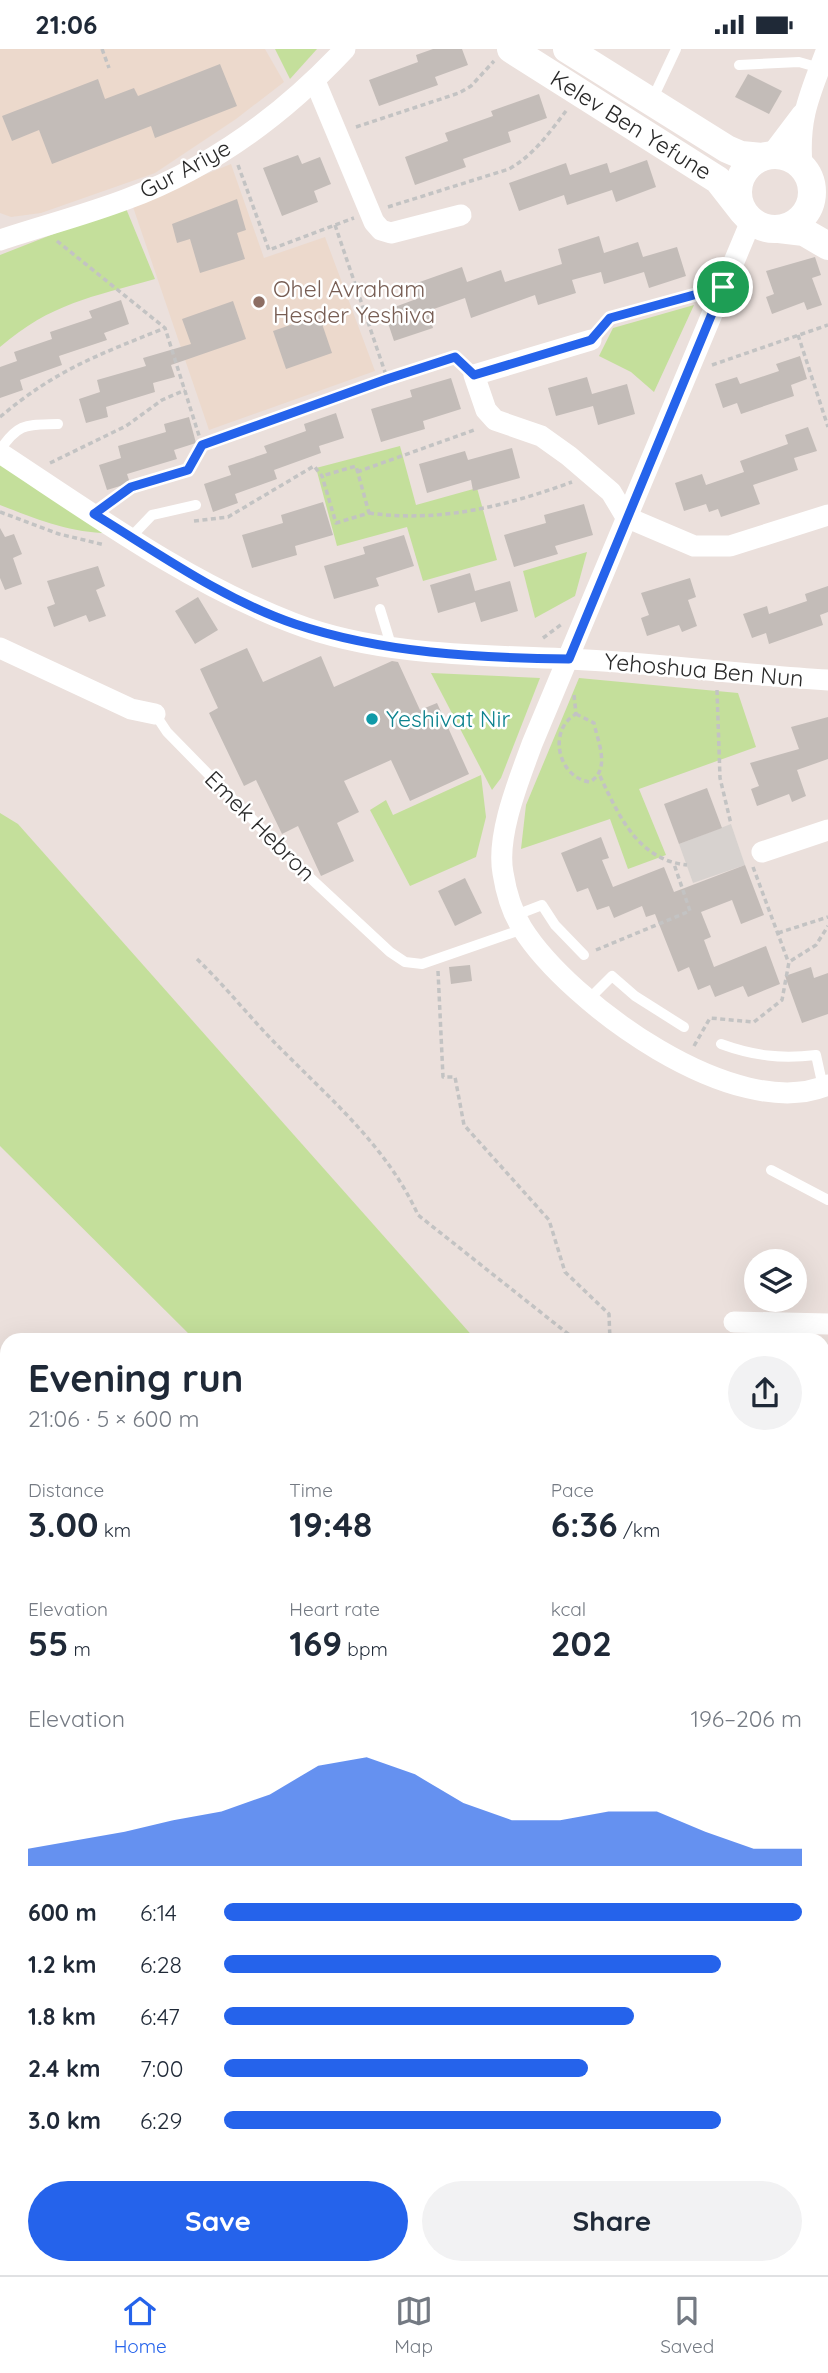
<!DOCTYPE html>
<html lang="en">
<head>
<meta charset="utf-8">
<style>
  :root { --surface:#fff; --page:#f2f2f3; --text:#1f2937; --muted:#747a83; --line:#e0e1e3; --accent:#2563eb }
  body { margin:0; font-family:Quicksand,sans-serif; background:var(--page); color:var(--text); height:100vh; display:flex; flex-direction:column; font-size:26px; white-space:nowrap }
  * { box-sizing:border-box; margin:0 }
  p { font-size:23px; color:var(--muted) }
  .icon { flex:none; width:38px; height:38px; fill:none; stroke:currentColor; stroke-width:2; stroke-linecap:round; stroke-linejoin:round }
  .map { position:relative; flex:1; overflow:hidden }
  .panel { position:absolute; left:0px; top:1284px; width:830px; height:942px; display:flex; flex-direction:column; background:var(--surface); border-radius:21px 21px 0 0; box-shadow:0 7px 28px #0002 }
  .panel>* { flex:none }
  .tools { position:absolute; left:744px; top:1200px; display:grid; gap:14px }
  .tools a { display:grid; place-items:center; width:63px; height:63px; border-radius:50%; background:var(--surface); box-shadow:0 7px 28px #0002; font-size:35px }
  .pin { position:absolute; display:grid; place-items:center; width:60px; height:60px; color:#fff; margin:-30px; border:4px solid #fff; border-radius:50%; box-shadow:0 2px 7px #0007 }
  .round { display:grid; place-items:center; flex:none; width:74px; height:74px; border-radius:37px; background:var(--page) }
  .head { display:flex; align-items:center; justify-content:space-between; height:119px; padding:0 28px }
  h1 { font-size:38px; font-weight:700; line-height:52px }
  .metrics { display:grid; grid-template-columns:repeat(3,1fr); gap:10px; height:119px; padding:7px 28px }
  .metrics div { display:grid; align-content:center }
  .metrics b { font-size:35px; font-weight:700 }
  .metrics small { font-size:19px; font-weight:400 }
  .metrics p { font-size:19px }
  .chart { height:196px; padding:14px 28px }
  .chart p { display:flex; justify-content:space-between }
  .chart svg { width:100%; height:126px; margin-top:7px; fill:var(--accent); opacity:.7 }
  .action { display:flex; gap:14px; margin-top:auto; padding:14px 28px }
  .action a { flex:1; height:80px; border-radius:42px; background:var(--accent); color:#fff; font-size:28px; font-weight:700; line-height:80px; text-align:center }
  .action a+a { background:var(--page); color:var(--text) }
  ul { padding:0 28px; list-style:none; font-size:23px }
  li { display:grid; grid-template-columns:112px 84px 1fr; align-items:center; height:52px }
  li i { height:18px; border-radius:9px; background:var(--accent) }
  .status { display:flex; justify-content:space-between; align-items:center; height:49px; padding:0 35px; background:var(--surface); direction:ltr }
  .status svg { height:19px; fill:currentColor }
  .dock { display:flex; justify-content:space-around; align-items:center; height:98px; border-top:2px solid var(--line); background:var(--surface); font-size:19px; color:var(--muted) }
  .dock a { display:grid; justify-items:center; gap:4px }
  .dock .current { color:var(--accent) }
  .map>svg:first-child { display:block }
  .education { fill:#ecd9cc }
  .green { fill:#c4df9b }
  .cemetery { fill:#ccd4b4 }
  .plaza { fill:#d7d2cf }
  .building { fill:#c3bcb8 }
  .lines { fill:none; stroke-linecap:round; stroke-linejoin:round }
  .path { stroke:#c3c3c3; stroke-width:3.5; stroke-dasharray:5 3.5; stroke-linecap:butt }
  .lane { stroke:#fff; stroke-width:10 }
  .street { stroke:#fff; stroke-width:21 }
  .secondary { stroke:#fff; stroke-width:28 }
  .route-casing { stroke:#fff; stroke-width:14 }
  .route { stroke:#2563eb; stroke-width:9 }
  .education-dot { fill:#8d6e63; stroke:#fff; stroke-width:2.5 }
  .culture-dot { fill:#0f9aa8; stroke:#fff; stroke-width:2.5 }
  .labels { text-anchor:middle; stroke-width:5; stroke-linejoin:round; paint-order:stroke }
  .street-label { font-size:23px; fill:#292929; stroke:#fff }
  .education-label { font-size:23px; fill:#785e54; stroke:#fff; text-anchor:start }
  .culture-label { font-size:23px; fill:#0d838f; stroke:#fff; text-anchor:start }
</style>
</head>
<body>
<div class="status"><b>21:06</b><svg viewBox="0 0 49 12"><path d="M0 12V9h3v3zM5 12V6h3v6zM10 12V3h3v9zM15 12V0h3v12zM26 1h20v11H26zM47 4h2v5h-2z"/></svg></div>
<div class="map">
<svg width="828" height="2226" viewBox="0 0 828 2226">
  <rect width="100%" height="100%" fill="#ebe0dc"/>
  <g class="education">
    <path d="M0 0H265L284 33 236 70 155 124 41 164 11 168 0 164Z"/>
    <path d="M231 115 264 209 325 188 375 322 209 381 132 155Z"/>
  </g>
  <g class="green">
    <path d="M275 0H317L290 30Z"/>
    <path d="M125 157 155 230C92 248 51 254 0 298V206Z"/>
    <path d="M694 256 654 343 631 323 599 307 613 279Z"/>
    <path d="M400 397 416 456 477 439 497 511 423 532 407 478 337 497 316 419Z"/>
    <path d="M0 414 112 484C73 485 36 470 0 456Z"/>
    <path d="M587 503 575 547 535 569 523 522Z"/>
    <path d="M431 624 540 629 501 729 492 741Z"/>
    <path d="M579 629 738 644 756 698 639 740 666 806 628 820 610 770 521 800 526 756Z"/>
    <path d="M481 726 486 768 476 808 410 837 370 761 386 751 393 766Z"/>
    <path d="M0 764 18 775 476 1291H195L0 1097Z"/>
    <path d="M7 1633V1828L0 1826 5 1756 0 1740V1638Z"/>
  </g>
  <path class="cemetery" d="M0 1484 7 1485V1633L0 1638Z"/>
  <path class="plaza" d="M731 775 745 816 693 834 679 795Z"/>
  <g class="building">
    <path d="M433 0H462L468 16 435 28 438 36 379 57 369 31 418 13 416 6Z"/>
    <path d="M220 15 237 57 155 89 151 77 52 115 39 81 12 92 2 67 98 30 105 50 134 39 138 47Z"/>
    <path d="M748 25 782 42 769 65 735 48Z"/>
    <path d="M539 45 547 69 508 83 511 93 463 110 466 118 415 136 405 108 448 92 445 84 493 67 491 62Z"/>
    <path d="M298 106 302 115 320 108 331 135 314 142 318 153 282 167 263 119Z"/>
    <path d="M647 111 656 138 616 153 612 141 567 156 564 146 519 162 509 134 566 114 570 126 607 114 610 124Z"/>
    <path d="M237 150 246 181 237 184 245 210 200 224 190 190 177 194 172 175Z"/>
    <path d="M599 187 604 204 638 193 643 208 677 198 686 227 649 239 644 223 604 235 601 223 572 231 576 244 538 256 535 246 471 269 465 249 428 262 433 279 394 292 384 262 419 249 414 235 462 218 467 233 501 221 505 233 562 215 558 200Z"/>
    <path d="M815 208 821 226 812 229 822 256 807 261 804 253 772 265 766 248 774 245 766 222Z"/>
    <path d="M121 251 129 275 104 284 107 291 59 307 62 316 20 331 23 341 0 349V318L17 312 14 303 52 290 50 283 92 269 89 262Z"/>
    <path d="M233 252 246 290 171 316 175 328 153 334 155 343 106 358 108 368 86 374 79 350 100 343 97 331 146 317 143 309 191 295 182 270Z"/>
    <path d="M319 266 332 304 286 320 273 282Z"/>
    <path d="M800 307 807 330 791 336 794 347 741 365 737 354 723 359 715 335 737 328 740 335 779 322 776 315Z"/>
    <path d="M587 328 592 345 627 335 635 365 598 376 593 357 556 367 548 339Z"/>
    <path d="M451 329 461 360 423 372 425 380 381 393 371 360 412 348 410 341Z"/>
    <path d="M336 364 344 389 319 397 321 404 274 421 277 430 235 445 238 454 213 463 204 435 231 426 228 417 267 404 264 397 306 382 304 375Z"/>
    <path d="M189 368 196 394 174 401 177 410 127 425 130 434 107 441 99 416 121 409 118 397 166 383 164 375Z"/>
    <path d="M808 378 817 402 794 409 798 421 753 436 760 455 721 468 718 460 709 463 706 455 684 462 675 434 702 425 706 436 744 423 740 412 788 395 785 386Z"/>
    <path d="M512 399 520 429 473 442 471 431 427 444 419 415 465 402 468 411Z"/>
    <path d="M323 453 333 486 295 497 297 506 252 519 242 486 283 474 281 466Z"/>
    <path d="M584 455 593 486 555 497 558 505 514 518 504 486 546 474 544 466Z"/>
    <path d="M0 479 5 488 14 485 22 505 13 509 22 535 5 541 0 529Z"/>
    <path d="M404 486 414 517 376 529 379 537 334 550 324 517 365 505 363 498Z"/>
    <path d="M98 517 105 537 96 541 106 567 89 573 86 566 54 578 47 558 55 555 47 532Z"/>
    <path d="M470 524 475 542 510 532 518 562 481 573 475 553 438 564 430 536Z"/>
    <path d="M690 529 696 548 688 551 697 577 682 583 679 576 647 587 641 569 649 566 641 544Z"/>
    <path d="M828 537V563L820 566 823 576 769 595 766 584 752 589 743 565 767 557 769 565 807 552 805 545Z"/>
    <path d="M198 548 218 581 195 595 175 562Z"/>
    <path d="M247 599 263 633 321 607 334 638 392 612 398 613 420 661 437 654 469 725 410 752 391 711 344 732 359 763 337 774 354 812 321 827 298 777 282 785 256 731 244 737 209 664 218 659 200 620Z"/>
    <path d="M828 668V710L797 721 806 747 792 753 789 745 757 757 751 740 759 737 750 714 799 700 791 678Z"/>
    <path d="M707 739 722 779 679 795 664 755Z"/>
    <path d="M601 788 609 809 602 811 613 838 664 818 674 843 745 816 764 866 741 875 732 851 701 863 711 888 704 891 714 918 766 897 780 935 748 948 743 937 715 948 710 936 698 941 689 918 678 923 655 865 646 868 642 857 614 869 609 857 597 861 588 839 577 843 561 804Z"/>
    <path d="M465 829 482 864 455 877 438 842Z"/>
    <path d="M470 916 472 932 451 935 449 918Z"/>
    <path d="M811 918 814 929 828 924V965L802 974 785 927Z"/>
  </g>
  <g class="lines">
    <g class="path">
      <path d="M102 0 109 19"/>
      <path d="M356 78 459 44 471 37 494 12"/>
      <path d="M238 116 269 201 354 169"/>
      <path d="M388 158 509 120C534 106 549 84 566 62"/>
      <path d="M335 176 387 329"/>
      <path d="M57 192 165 279 202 396 387 329 455 308 462 315"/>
      <path d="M604 276 610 269 701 244"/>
      <path d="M798 286 828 378"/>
      <path d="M712 316 828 276"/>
      <path d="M0 368C57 320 98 306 165 279"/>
      <path d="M50 414 126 377 162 351 185 341"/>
      <path d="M357 423 477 380"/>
      <path d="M108 455 131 438 188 421 202 396"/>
      <path d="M0 463 59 485 105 496"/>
      <path d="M369 464C440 474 506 457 572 433"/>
      <path d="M194 472 228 468 314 417 322 427 336 474 369 464 356 417 322 427"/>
      <path d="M543 589 562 575"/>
      <path d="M717 641 720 729 731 775"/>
      <path d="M574 646 576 665"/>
      <path d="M576 665 594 674C598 694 611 720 590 733 558 729 547 681 576 665Z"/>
      <path d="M600 727C619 767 638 811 687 816"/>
      <path d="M753 818 788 912"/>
      <path d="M778 884 828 868"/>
      <path d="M596 901 690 862 674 815"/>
      <path d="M197 910C224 936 248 966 274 993 327 1047 387 1097 418 1166L577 1292"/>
      <path d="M438 922 443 1028H455L464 1076 549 1171 565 1223 609 1265 610 1292"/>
      <path d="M694 997 710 969 754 973 782 951 789 913 816 896 828 877"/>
    </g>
    <g class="lane">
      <path d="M739 16 799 13 820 19"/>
      <path d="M652 51 676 0"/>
      <path d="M0 401C19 373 27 376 58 375"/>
      <path d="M131 488 152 466 196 456"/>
      <path d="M380 560 391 596"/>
      <path d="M155 665 167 683 305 824 390 903 405 913 422 915 523 880"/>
      <path d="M516 866 542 856 555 876 584 906"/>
      <path d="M588 951 612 927 635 947 684 978"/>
      <path d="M721 995C754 1007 781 1010 816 1006L823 1038"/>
      <path d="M771 1121 828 1151"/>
    </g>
    <g class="street">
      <path d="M315 32 374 173 381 181 391 184 461 166"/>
      <path d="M771 106 802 65"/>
      <path d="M802 117C798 68 810 45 827 0"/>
      <path d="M751 172 532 695C519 731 496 786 503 824 506 843 512 863 522 879 569 954 736 1076 828 1036"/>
      <path d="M0 191C42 177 85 166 127 150 211 119 284 65 345 0"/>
      <path d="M591 291 474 326 486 361 495 371 541 387 569 407 611 443 626 468 694 497H730L828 466"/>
      <path d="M0 404C93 465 188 534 293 574 378 607 479 606 570 610 656 614 742 626 828 631"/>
      <path d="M0 599 131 660 155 665"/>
      <path d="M762 803 828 781"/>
      <path d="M734 1273 828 1275"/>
      <path d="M822 1474 828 1478"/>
      <path d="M0 1920 7 1918"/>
      <path d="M0 2066 3 2081H7"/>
      <path d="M0 2216 7 2217"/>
      <path d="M115 2219 136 2226"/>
      <path d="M256 2219 272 2226"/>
      <path d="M141 2226 157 2219"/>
      <path d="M348 2226 353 2219"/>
    </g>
    <g class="secondary">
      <path d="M511 0 718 131 743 163"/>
      <path d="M567 0 727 100 741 106 762 108"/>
      <circle cx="775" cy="143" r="37"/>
      <path d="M779 180 804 183 828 197"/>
      <path d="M0 1329 7 1338"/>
      <path d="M822 1383 828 1376"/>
      <path d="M822 1884 828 1883"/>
      <path d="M736 2219 739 2226"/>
    </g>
  </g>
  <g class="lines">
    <g class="route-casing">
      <path id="route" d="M723 238 569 610C478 609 382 604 295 575 224 551 158 504 94 465L131 438 188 421 202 396 387 330 455 308 474 326 591 291 610 269Z"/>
    </g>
    <use href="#route" class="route"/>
  </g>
  <circle class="education-dot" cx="259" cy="253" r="7"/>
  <circle class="culture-dot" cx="372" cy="670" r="7"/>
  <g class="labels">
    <g class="street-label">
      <text transform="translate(631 76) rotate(32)" y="8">Kelev Ben Yefune</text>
      <text transform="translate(185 120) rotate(-28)" y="8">Gur Ariye</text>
      <text transform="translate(704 621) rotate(5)" y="8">Yehoshua Ben Nun</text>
      <text transform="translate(260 777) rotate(45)" y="8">Emek Hebron</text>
    </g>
    <g class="education-label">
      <text x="273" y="248">Ohel Avraham<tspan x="273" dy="26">Hesder Yeshiva</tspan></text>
    </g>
    <g class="culture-label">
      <text x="386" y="678">Yeshivat Nir</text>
    </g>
  </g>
</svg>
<div class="tools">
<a><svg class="icon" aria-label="layers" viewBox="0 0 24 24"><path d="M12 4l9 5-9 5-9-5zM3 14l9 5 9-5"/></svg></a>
</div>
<div class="pin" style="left:723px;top:238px;background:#1e9e55"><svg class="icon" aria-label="arrive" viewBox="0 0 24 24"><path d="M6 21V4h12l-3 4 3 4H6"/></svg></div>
<section class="panel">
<div class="head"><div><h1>Evening run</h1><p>21:06 · 5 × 600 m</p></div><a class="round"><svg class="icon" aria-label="share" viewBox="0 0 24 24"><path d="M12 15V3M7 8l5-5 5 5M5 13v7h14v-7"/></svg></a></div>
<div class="metrics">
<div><p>Distance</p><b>3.00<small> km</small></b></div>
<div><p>Time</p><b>19:48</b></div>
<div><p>Pace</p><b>6:36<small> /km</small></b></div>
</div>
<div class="metrics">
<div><p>Elevation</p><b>55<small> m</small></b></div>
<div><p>Heart rate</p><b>169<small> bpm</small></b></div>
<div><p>kcal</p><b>202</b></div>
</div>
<div class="chart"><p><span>Elevation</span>196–206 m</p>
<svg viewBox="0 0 160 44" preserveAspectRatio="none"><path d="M0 44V38L10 35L20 32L30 28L40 25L50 19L60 9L70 6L80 12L90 22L100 28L110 28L120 25L130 25L140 32L150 38L160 38V44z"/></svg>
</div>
<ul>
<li><b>600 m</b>6:14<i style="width:100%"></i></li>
<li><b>1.2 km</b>6:28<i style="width:86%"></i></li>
<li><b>1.8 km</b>6:47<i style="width:71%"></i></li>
<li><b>2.4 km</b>7:00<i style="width:63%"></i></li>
<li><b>3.0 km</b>6:29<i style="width:86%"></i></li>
</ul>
<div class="action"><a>Save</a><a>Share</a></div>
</section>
</div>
<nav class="dock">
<a class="current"><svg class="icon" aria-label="home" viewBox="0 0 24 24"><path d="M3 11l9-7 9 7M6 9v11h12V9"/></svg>Home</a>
<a><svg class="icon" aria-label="map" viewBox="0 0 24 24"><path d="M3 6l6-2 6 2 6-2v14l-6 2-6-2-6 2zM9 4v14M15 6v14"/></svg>Map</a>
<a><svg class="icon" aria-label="saved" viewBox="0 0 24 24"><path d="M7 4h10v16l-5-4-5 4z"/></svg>Saved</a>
</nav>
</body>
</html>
